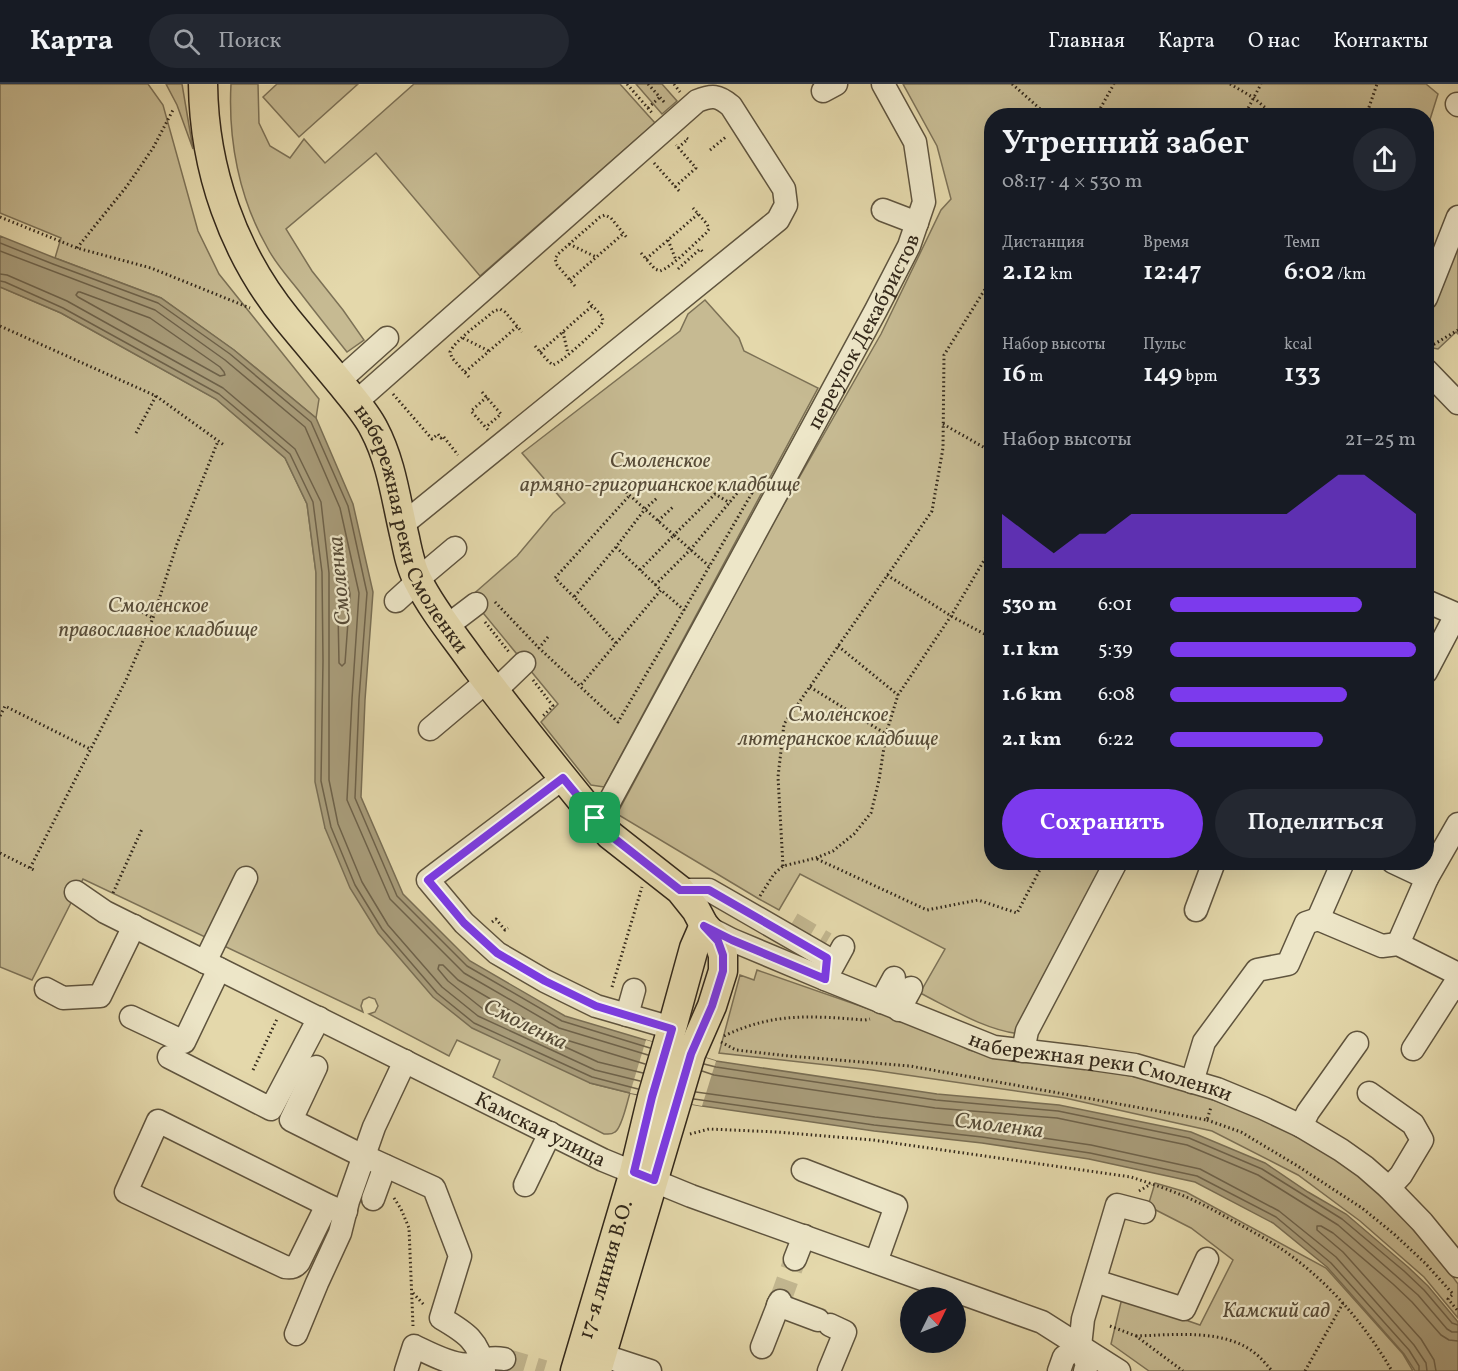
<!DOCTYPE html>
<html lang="ru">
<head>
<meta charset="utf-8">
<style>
  :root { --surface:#171b24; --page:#242831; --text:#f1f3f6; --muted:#9ea1a6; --line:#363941; --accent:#7c3aed }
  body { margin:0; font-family:Vollkorn,serif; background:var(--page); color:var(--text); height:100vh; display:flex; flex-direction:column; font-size:22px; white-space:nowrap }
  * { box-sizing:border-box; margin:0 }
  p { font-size:20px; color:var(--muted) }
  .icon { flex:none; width:33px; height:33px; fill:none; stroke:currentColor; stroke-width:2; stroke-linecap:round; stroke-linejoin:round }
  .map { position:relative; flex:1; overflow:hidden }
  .drawer { position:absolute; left:984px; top:24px; width:450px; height:762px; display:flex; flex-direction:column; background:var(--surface); border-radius:24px; box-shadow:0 6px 24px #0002 }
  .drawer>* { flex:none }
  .needle { width:39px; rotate:47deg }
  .buttons { position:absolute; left:900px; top:1203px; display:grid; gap:12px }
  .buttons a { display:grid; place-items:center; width:66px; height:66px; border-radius:50%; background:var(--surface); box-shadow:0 6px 24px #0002; font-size:30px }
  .pin { position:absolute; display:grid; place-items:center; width:51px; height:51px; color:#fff; margin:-26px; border-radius:12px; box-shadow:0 3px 9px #0006 }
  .round { display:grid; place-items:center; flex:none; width:63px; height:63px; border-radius:32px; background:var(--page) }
  .summary { display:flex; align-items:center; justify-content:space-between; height:102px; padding:0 18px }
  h1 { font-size:33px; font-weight:600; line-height:45px }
  .metrics { display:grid; grid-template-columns:repeat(3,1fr); gap:9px; height:102px; padding:6px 18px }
  .metrics div { display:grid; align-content:center }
  .metrics b { font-size:26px; font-weight:600 }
  .metrics small { font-size:16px; font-weight:400 }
  .metrics p { font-size:16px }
  .chart { height:168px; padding:12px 18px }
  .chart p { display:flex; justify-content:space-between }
  .chart svg { width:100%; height:108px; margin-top:6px; fill:var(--accent); opacity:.7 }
  .button { display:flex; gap:12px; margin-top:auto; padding:12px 18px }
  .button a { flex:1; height:69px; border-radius:36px; background:var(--accent); color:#fff; font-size:24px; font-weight:600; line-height:69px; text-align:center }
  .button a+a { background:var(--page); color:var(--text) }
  ul { padding:0 18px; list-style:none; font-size:20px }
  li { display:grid; grid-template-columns:96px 72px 1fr; align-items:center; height:45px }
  li i { height:15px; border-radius:8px; background:var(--accent) }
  header { display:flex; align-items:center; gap:36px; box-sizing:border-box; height:84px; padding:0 30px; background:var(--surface); border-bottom:2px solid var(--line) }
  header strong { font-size:28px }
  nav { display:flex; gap:33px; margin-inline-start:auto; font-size:21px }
  .search { width:420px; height:54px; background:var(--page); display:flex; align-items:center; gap:15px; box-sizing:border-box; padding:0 21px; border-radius:33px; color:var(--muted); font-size:22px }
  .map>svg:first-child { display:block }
  .green { fill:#c6ba92; stroke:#7c7156; stroke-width:1.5 }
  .water { fill:#a89c7a; stroke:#796e54; stroke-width:1.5 }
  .pier { fill:#e4d8ab }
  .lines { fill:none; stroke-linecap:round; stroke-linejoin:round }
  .shore { stroke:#6e624a; stroke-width:1.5 }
  .minor-tunnel { stroke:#c1b58e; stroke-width:22; stroke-dasharray:22 11; stroke-linecap:butt }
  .minor-casing { stroke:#5f543e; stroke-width:25 }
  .major-casing { stroke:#33281a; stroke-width:31 }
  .path { stroke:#33281a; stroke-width:3; stroke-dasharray:1.5 3; stroke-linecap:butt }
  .minor { stroke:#ede6c8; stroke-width:22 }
  .major { stroke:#e4d8ab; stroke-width:28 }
  .route-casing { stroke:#fff; stroke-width:12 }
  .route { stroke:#7c3aed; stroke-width:8 }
  .labels { text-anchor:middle; stroke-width:4.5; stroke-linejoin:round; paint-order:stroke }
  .street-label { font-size:21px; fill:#33281a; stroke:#ede6c8 }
  .park-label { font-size:21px; font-style:italic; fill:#584c38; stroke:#ede6c8 }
  .water-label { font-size:22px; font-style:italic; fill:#564b37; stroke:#ede6c8 }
</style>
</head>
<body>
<header>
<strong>Карта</strong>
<div class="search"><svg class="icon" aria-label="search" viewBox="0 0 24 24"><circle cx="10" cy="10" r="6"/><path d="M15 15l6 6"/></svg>Поиск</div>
<nav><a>Главная</a><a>Карта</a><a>О нас</a><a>Контакты</a></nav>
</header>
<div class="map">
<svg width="1458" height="1287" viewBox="0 0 1458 1287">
  <rect width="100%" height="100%" fill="#e4d8ab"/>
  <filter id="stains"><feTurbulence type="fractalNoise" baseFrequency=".00333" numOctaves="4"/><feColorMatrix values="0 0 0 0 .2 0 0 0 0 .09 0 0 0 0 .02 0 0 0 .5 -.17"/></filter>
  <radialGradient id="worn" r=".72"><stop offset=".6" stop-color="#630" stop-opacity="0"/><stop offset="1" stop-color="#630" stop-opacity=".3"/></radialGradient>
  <g class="green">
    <path d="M0 0H148L163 21 198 147 219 190 319 315 316 334 234 266 161 214 55 174 61 154 0 129Z"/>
    <path d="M166 0H182L193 65 177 21Z"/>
    <path d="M231 0H258L259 39 270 62 290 74 304 55 325 79 414 0H620L655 39 480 192 376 69 286 145 312 187 343 226 364 256 347 268C331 248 315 228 299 207 288 193 275 179 267 163 239 114 228 56 231 0Z"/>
    <path d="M277 0H358L299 53 263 13Z"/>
    <path d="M636 0H662L677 17 662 30Z"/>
    <path d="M903 0H1426L1438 10 1427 45 1426 32H992V778L1108 779 1019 950C983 945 952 925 920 909L945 865 800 790 779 826 759 815 617 730 767 450 881 250 941 126 951 115 937 62Z"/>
    <path d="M1458 154V250L1456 248 1438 265 1427 263 1426 238Z"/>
    <path d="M0 203 61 229 216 315 285 374 307 420 316 489 317 577 325 744 590 999 630 1009C627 1018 622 1044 615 1048 611 1051 609 1050 604 1050L493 993 500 976 457 956 449 972 369 930 375 928 378 922 375 915 369 913 363 916 361 922 363 928 83 795 32 896 0 883Z"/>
    <path d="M705 216 739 254 744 267 818 304 604 703 591 701 541 638 558 620 470 513 517 472 553 429 565 419 522 369 680 247 688 230Z"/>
    <path d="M757 886 932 947 969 966 1011 977 1084 984 1131 992 1171 1001 1219 1018 1259 1033 1304 1054 1334 1074 1370 1101 1400 1130 1447 1185 1458 1200V1234L1424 1193 1360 1137 1298 1091 1212 1047 1065 1014 872 986 719 969 740 891 754 896Z"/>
    <path d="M1155 1099 1186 1108 1326 1184 1403 1270 1413 1287H1149L1111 1260 1122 1214 1200 1241 1233 1176 1191 1144 1148 1122Z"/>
  </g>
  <path class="water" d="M0 152 55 174 161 214 234 266 316 334 353 420 373 508 365 616 361 713 403 810 470 877 565 932 716 977 937 1010 1059 1021 1191 1048 1265 1079 1308 1108 1346 1130 1408 1183 1428 1202 1458 1238V1287H1415L1404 1270 1327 1183 1273 1139 1195 1098 1089 1075 982 1059 874 1047 702 1022 634 1010 590 999 472 944 433 913 378 849 350 804 325 744 315 698 316 489 307 420 285 374 216 315 61 229 0 203Z"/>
  <path class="pier" d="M646 956 716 977 702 1022 630 1009Z"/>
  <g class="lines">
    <g class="shore">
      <path d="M0 159 53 180 158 219 230 270 311 338 348 422 367 509 359 615 355 714 397 812 467 882 562 937 650 964"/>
      <path d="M0 167 155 226 225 276 305 343 340 424 359 509 352 615 347 716 390 815 464 889 559 944 648 971"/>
      <path d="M0 190 7 191 67 217 223 304 295 365 321 418 329 489V696L338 740 362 798 388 841 442 903 478 932 595 986 640 997"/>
      <path d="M0 197 5 198 63 224 219 310 290 370 313 418 322 488 323 577 321 697 331 743 355 801 382 845 437 909 474 939 592 993 638 1005"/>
      <path d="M78 208H80L150 234 220 283 224 288 225 291 220 292 78 213 76 211Z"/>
      <path d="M340 474 343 476 350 510 345 579 342 582 339 579 337 477Z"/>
      <path d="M439 881H443L458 896 545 947 546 951 542 952 483 925 448 897 438 885Z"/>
      <path d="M704 980 716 983 936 1016 1058 1027 1189 1054 1262 1085 1342 1135 1404 1187 1424 1206 1452 1239 1458 1241"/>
      <path d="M702 987 714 991 935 1024 1057 1034 1187 1061 1258 1091 1338 1141 1418 1211 1447 1245 1452 1248H1458"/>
      <path d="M643 989 598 978 561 961 560 957 563 955 645 980"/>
      <path d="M696 1008 875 1033 983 1045 1091 1061 1200 1085 1279 1127 1336 1173 1414 1261 1426 1279 1427 1287"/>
      <path d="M694 1015 874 1041 982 1053 1090 1069 1197 1092 1276 1133 1331 1179 1409 1266 1419 1282V1287"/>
      <path d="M1436 1287 1434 1276 1421 1255 1343 1168 1317 1146V1142H1321L1333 1149 1393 1200 1412 1218 1441 1251 1449 1256 1458 1257"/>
    </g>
    <g class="minor-tunnel">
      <path d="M792 839 826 859"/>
      <path d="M780 1217 795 1175"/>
      <path d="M504 1275 544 1287"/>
    </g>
    <g class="minor-casing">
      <g id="minor">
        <path d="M823 7 836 0"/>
        <path d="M1457 20 1458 21"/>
        <path d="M883 126 917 139"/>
        <path d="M1426 214 1458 133"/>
        <path d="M1426 286 1458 319"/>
        <path d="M339 297 387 254"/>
        <path d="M356 318 697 17C712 11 718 11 731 22L784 105 786 121 778 136 402 441"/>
        <path d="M417 496 455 464"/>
        <path d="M396 517 418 497"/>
        <path d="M1426 517 1458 531"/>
        <path d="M447 542 476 520"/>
        <path d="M1426 588 1456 531"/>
        <path d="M495 607 524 579"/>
        <path d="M430 645 487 597"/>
        <path d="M563 694 428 796 464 839 497 869 545 897 596 922 672 944"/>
        <path id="s1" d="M595 733 606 724 876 226 909 162 924 118 915 58 883 0"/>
        <path d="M1393 778 1427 794 1458 740"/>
        <path d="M680 806H709L827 874 825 895"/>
        <path id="s2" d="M76 808 105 828 603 1076 691 1112 1042 1238 1119 1287"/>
        <path d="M1196 826 1214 778"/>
        <path d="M1318 835 1343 778"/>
        <path id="s3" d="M705 842 732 856 825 895 994 963 1086 974 1135 981 1217 1005 1263 1024 1301 1042 1341 1066 1365 1083 1389 1104 1422 1138 1458 1182"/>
        <path d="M1398 860 1427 794"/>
        <path d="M205 878 246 794"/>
        <path d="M826 894 843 863"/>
        <path d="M46 905 63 914 100 912 134 842"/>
        <path d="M881 918 894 894"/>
        <path d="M899 926 911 904"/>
        <path d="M627 931 634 906"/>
        <path d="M131 933 184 958 219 885"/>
        <path d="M1413 965 1458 895"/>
        <path d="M1023 967 1027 947 1116 778"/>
        <path d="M169 973 271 1025 319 934"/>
        <path d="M316 983 291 1036 355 1068 434 1104 460 1172 441 1234C465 1248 480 1257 484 1287"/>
        <path d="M1192 998 1204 958 1257 886 1288 880 1306 839 1318 835 1382 862 1398 860 1458 890"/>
        <path d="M1369 1009 1413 1040 1422 1056 1401 1091 1389 1104"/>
        <path d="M1301 1042 1308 1028 1357 959"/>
        <path d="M803 1086 896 1122 876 1178"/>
        <path d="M525 1101 550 1049"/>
        <path d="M373 1115 385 1082"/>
        <path d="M327 1121 299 1178C295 1183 292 1184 285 1183L126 1108 158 1037 327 1121 336 1125 346 1127"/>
        <path d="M795 1175 804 1152"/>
        <path d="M1095 1197 1184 1225 1207 1175"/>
        <path d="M778 1221 818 1236"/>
        <path d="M296 1250 317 1199 340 1149 348 1117 374 1043 405 977"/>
        <path d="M762 1263 780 1217"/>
        <path d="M586 1266 650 1287"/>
        <path d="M406 1287 414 1262C429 1269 454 1283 470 1280 485 1278 487 1272 504 1275"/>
        <path d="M829 1287 845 1248 830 1241"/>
        <path d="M1059 1287 1064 1273 1080 1262"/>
        <path d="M1085 1287 1087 1281 1080 1262 1083 1235 1117 1121 1144 1128"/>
      </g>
    </g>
    <g class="major-casing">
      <g id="major">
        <path id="s4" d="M203 0C204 85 233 169 287 235 305 257 324 279 342 301 353 315 366 329 374 345 392 379 396 417 405 454 408 469 411 484 418 497 433 527 455 553 474 580 513 632 554 683 595 733L610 751 680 806 696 826 704 841 718 857 723 871V887L712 922 691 970 597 1287"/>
        <path id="s5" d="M575 1287 634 1088 652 1013 672 944 694 864 704 841"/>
      </g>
    </g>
    <g class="path">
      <path d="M627 0 653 30"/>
      <path d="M648 0 665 19"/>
      <path d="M674 0 680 8"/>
      <path d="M1012 0 1048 32"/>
      <path d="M1230 0 1254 14 1275 32"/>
      <path d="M648 24 660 13"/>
      <path d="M1096 32 1114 0"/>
      <path d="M1244 32 1261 0"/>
      <path d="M1366 32 1377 0"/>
      <path d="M678 64 688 55 685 53"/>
      <path d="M710 66 727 52"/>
      <path d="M654 79 681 109"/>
      <path d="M675 103 696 84 676 61"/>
      <path d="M0 133 77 164 151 184 250 224"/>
      <path d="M668 156 676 176"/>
      <path d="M569 160 596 173"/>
      <path d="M77 164 127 102 153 64 173 26"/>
      <path d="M641 169 655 185 660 187C672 183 695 159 706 149L709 145 707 140 693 124"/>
      <path d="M646 175 698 130"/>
      <path d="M678 185 700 165 704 169"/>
      <path d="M570 196 624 149"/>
      <path d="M575 202 557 181 555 175 558 170 600 133 605 131 611 134 628 155"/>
      <path d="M0 242 156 312 224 361"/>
      <path d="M563 248 568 270"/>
      <path d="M463 254 489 267"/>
      <path d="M535 262 549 278 553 281C565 276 590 251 601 241L603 237 602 232 587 216"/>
      <path d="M1426 265 1458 246"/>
      <path d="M540 268 592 222"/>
      <path d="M465 288 518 242"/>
      <path d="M469 293 452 274 450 268C456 255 483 237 494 227L500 225 505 228 522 248"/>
      <path d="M482 308 501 330 486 343"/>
      <path d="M393 310 432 355 438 350 441 354 443 352 458 371"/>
      <path d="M487 313 471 327 489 347"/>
      <path d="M943 340 992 368"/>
      <path d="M136 349 156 312"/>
      <path d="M626 408 674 451 715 410 730 419"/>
      <path d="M658 437 673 423"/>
      <path d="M616 463 661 506"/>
      <path d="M640 486 674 451 709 482"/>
      <path d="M887 491 951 532 992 554"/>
      <path d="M655 501 691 465 743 402 752 409 684 526"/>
      <path d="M574 513 555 494 630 411"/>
      <path d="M118 516 153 534"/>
      <path d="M495 518 538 563"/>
      <path d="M485 538 509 568"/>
      <path d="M548 553 539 564 618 638 684 526 661 506 580 602"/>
      <path d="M616 559 574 513 616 463 645 425 657 414"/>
      <path d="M838 562 898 611"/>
      <path d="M533 596 553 622 543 632"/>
      <path d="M810 603 886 650"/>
      <path d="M0 632 5 622 90 665"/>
      <path d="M0 769 36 787"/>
      <path d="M817 775 927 826 978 816 1017 829 1044 778"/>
      <path d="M783 782 778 693 784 640 932 427 943 364 944 271 992 194"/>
      <path d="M30 784 126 596 153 534 177 460 218 357"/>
      <path d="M113 809 142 745"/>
      <path d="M760 812 774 790 783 782 816 774 833 767 854 750 871 729 879 696 886 650 898 611 951 532 992 463"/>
      <path d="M492 838 496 835 505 846 508 844"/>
      <path d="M612 903 642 803"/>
      <path d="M724 952C774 928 812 932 865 936L870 935"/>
      <path d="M721 958 736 966 789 972 910 982 1207 1036 1211 1023"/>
      <path d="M253 986 277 935"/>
      <path d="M1207 1036 1241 1048 1296 1081 1362 1124 1394 1150 1425 1179 1453 1210 1448 1215 1458 1227"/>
      <path d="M690 1050 709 1045 777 1048 873 1056 1131 1093C1152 1100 1174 1107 1195 1117 1209 1123 1222 1131 1235 1138 1255 1149 1276 1160 1294 1174 1334 1204 1367 1244 1392 1287"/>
      <path d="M1139 1107 1151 1100"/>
      <path d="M394 1114 401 1125 409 1144 413 1242"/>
      <path d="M413 1209 425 1222"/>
      <path d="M1110 1242 1136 1252 1183 1287"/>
      <path d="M1136 1252C1173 1251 1225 1244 1256 1270 1262 1275 1267 1281 1272 1287"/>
      <path d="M1305 1287 1343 1219"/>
    </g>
    <use href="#minor" class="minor"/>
    <use href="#major" class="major"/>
  </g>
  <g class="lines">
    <g class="route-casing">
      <path id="route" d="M563 694 610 751 680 806H709L827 874 825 895 732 856 704 842 718 857 723 871V887L712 922 691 970 654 1096 634 1088 652 1013 672 945 596 922 545 897 497 869 464 839 428 796Z"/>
    </g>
    <use href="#route" class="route"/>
  </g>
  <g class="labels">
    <g class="street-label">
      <text dy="7" stroke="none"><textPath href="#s1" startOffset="556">переулок Декабристов</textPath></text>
      <text dy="7" stroke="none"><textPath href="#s4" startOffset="502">набережная реки Смоленки</textPath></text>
      <text dy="7" stroke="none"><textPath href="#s3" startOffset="422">набережная реки Смоленки</textPath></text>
      <text dy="7" stroke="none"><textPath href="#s2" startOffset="522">Камская улица</textPath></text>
      <text dy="7" stroke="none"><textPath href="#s5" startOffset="106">17-я линия В.О.</textPath></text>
    </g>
    <g class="park-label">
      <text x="660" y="383">Смоленское<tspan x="660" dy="24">армяно-григорианское кладбище</tspan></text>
      <text x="158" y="528">Смоленское<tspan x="158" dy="24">православное кладбище</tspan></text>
      <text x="838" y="637">Смоленское<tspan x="838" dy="24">лютеранское кладбище</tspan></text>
      <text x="1276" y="1233">Камский сад</text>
    </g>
    <g class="water-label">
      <text transform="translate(338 497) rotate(-95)" y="8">Смоленка</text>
      <text transform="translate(526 939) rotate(26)" y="8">Смоленка</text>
      <text transform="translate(999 1040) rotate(7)" y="8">Смоленка</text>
    </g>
  </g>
  <rect width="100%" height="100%" filter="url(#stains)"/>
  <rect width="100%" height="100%" fill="url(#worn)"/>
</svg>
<div class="buttons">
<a><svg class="needle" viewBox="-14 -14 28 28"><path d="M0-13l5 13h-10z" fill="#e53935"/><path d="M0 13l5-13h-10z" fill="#9ea1a6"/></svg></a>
</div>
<div class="pin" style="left:595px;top:734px;background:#1e9e55"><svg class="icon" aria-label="arrive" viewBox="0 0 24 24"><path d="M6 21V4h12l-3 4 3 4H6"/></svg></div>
<section class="drawer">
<div class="summary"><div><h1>Утренний забег</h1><p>08:17 · 4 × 530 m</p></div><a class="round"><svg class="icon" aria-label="share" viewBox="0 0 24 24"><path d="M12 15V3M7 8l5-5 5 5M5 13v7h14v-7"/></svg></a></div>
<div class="metrics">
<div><p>Дистанция</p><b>2.12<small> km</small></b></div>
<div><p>Время</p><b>12:47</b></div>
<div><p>Темп</p><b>6:02<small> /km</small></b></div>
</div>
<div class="metrics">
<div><p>Набор высоты</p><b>16<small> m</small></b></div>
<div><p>Пульс</p><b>149<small> bpm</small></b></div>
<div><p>kcal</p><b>133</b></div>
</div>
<div class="chart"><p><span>Набор высоты</span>21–25 m</p>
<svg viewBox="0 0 160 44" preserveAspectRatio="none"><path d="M0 44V22L10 30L20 38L30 30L40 30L50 22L60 22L70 22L80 22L90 22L100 22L110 22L120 14L130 6L140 6L150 14L160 22V44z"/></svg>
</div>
<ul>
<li><b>530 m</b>6:01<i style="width:78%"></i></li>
<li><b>1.1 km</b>5:39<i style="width:100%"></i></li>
<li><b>1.6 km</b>6:08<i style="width:72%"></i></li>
<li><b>2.1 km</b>6:22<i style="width:62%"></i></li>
</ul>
<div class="button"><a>Сохранить</a><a>Поделиться</a></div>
</section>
</div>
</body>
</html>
